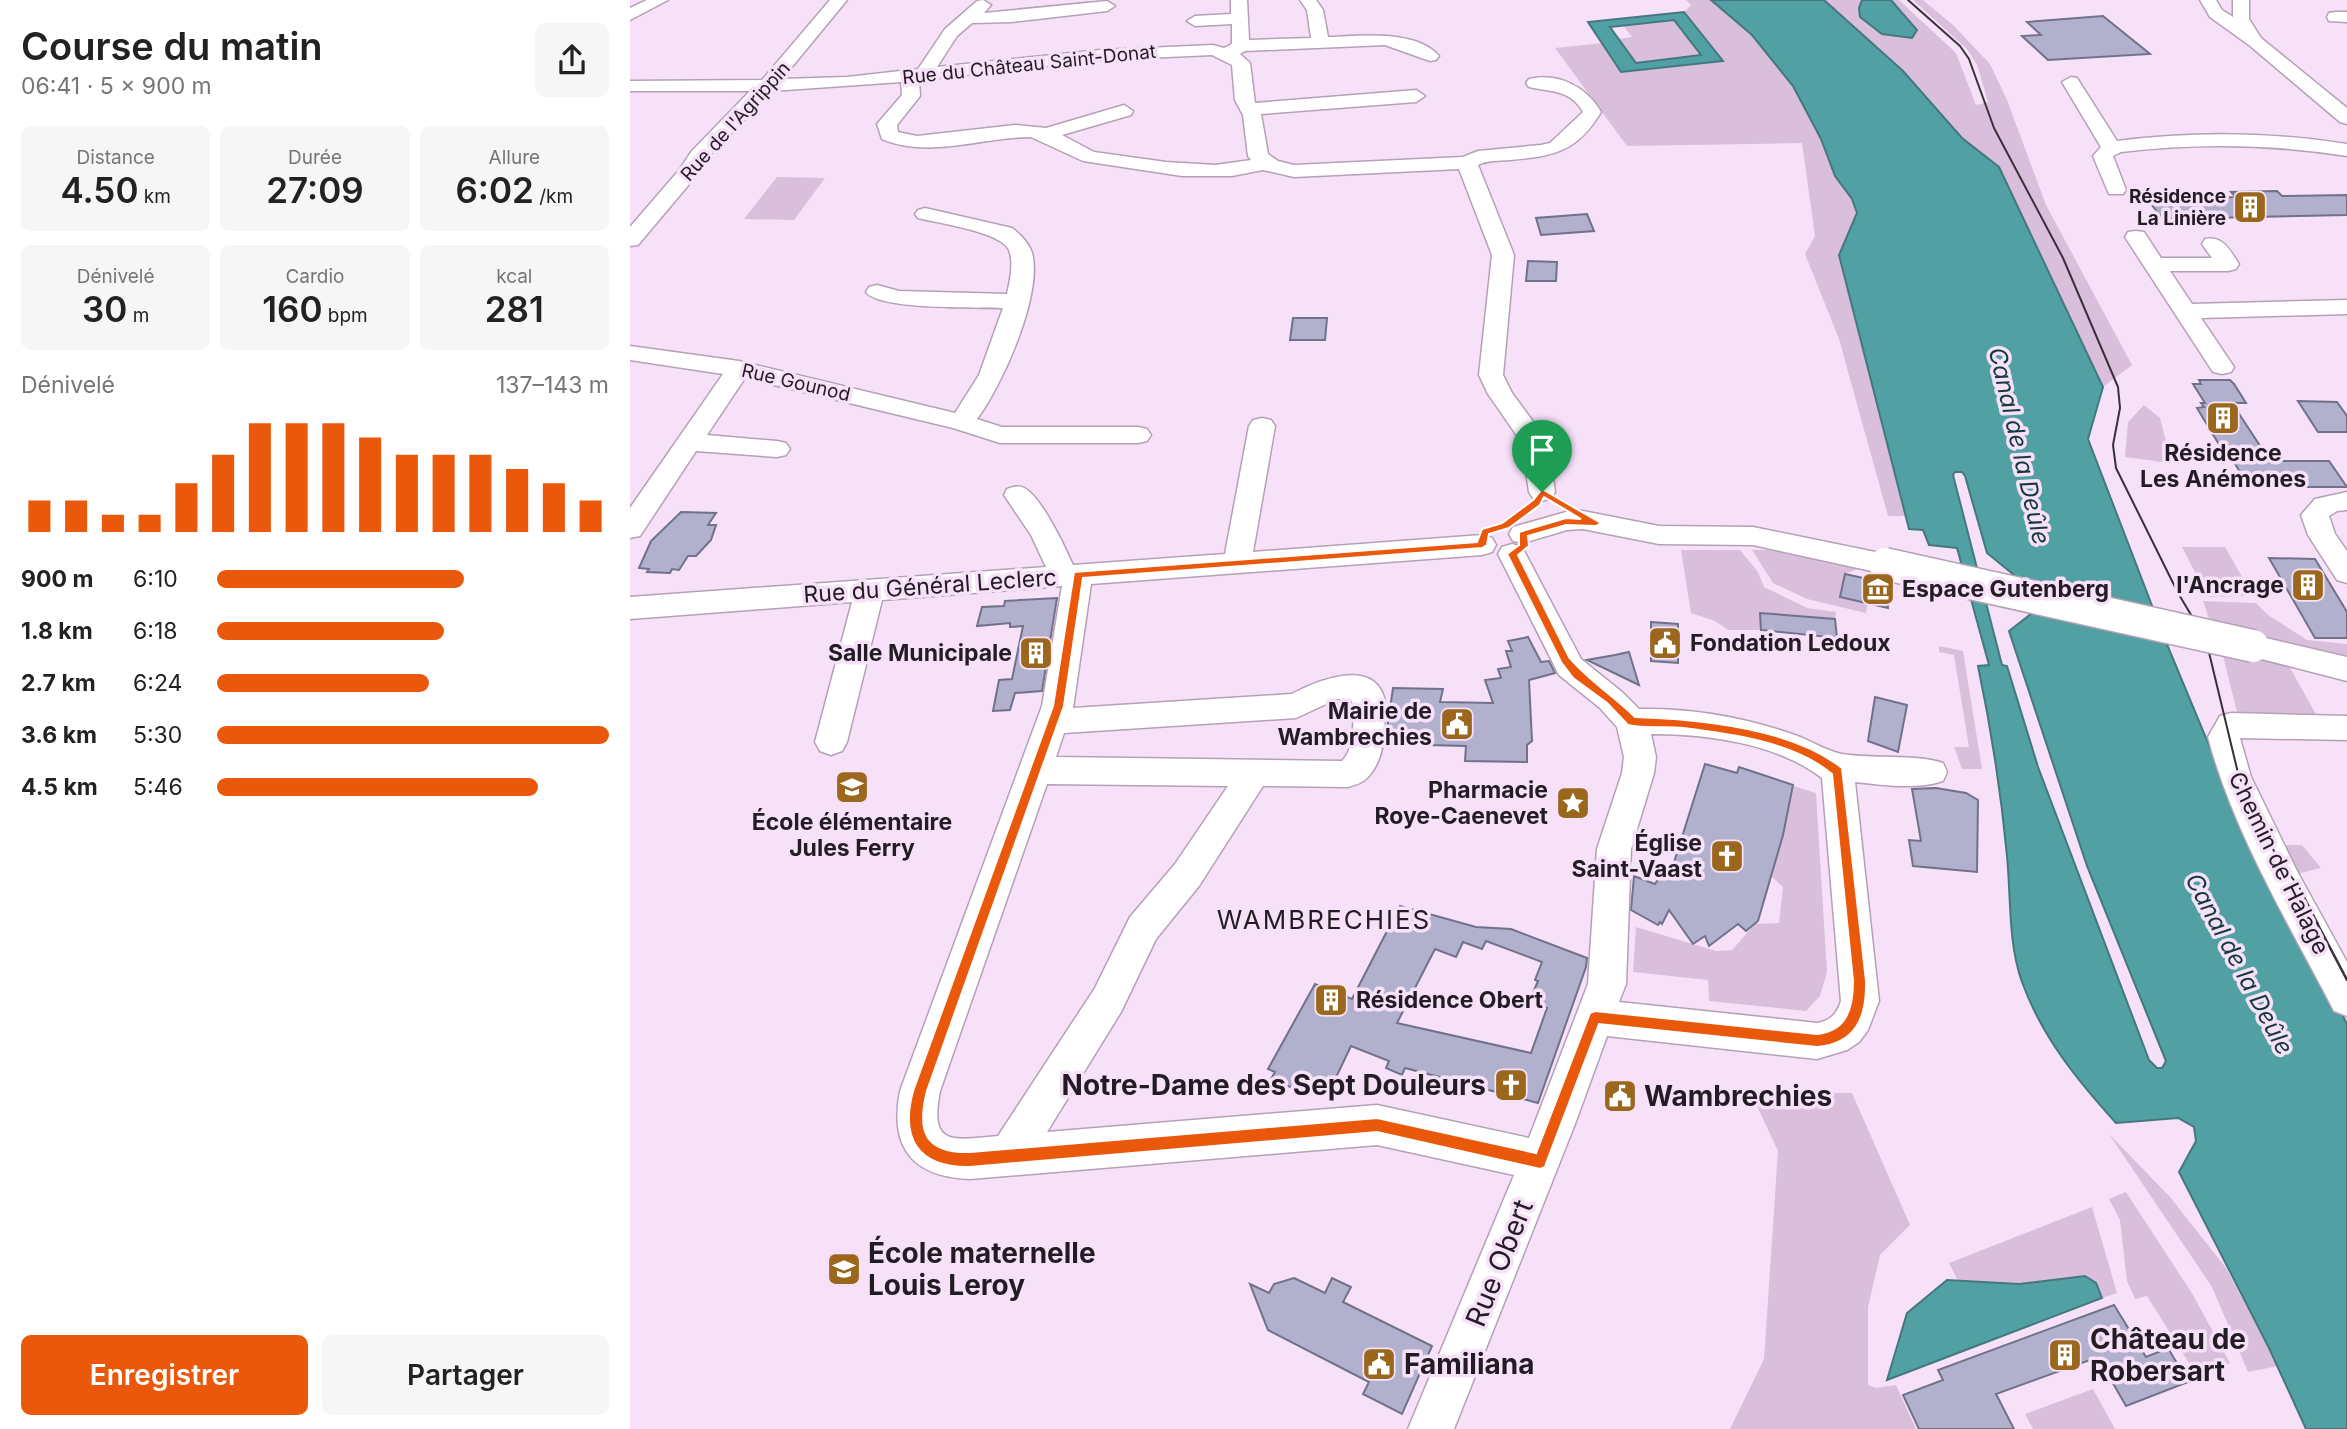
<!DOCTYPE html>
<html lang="fr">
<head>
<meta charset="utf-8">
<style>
  :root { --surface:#fff; --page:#f6f6f6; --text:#222; --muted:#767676; --accent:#ea580c }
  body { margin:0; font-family:Inter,sans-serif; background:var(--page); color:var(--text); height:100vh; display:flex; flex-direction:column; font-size:26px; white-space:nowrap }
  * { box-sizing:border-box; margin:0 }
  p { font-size:23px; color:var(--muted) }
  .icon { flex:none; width:38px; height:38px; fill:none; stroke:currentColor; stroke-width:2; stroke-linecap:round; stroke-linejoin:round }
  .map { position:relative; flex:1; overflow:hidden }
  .panel { display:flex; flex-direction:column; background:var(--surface); width:630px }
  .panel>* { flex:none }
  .pin { position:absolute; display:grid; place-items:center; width:60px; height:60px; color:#fff; margin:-72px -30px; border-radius:50% 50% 50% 0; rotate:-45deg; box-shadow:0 0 7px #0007 }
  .pin .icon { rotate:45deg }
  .round { display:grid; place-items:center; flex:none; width:74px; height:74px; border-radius:10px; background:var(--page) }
  .head { display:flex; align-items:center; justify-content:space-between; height:119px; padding:0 21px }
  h1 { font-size:38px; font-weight:600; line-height:52px }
  .figures { display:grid; grid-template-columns:repeat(3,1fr); gap:10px; height:119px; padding:7px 21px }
  .figures div { display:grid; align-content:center; border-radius:10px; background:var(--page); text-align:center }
  .figures b { font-size:35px; font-weight:600 }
  .figures small { font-size:19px; font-weight:400 }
  .figures p { font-size:19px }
  .chart { height:196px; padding:14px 21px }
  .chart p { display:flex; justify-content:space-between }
  .chart svg { width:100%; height:126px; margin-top:7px; stroke:var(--accent); stroke-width:6 }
  .button { display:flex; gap:14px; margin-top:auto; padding:14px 21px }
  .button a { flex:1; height:80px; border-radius:10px; background:var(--accent); color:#fff; font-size:28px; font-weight:600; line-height:80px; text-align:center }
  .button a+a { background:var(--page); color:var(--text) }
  ul { padding:0 21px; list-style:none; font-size:23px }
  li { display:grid; grid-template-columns:112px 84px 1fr; align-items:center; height:52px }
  li i { height:18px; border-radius:9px; background:var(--accent) }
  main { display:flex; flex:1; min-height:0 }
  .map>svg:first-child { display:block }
  .green { fill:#d9bfdb }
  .water { fill:#51a0a4; stroke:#44787e; stroke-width:2; fill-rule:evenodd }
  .building { fill:#b1b1cd; stroke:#71718a; stroke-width:2; fill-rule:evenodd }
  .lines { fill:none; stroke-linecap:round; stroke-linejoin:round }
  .minor-casing { stroke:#b5a0b6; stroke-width:3 }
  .minor { fill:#fff; fill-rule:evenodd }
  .tram-far1 { stroke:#3a303a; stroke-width:2 }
  .tram { stroke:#3a303a; stroke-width:2.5 }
  .minor-bridge-casing { stroke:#b5a0b6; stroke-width:35; stroke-linecap:butt }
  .minor-bridge { stroke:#fff; stroke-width:32 }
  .route { fill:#ea580c; stroke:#fff; stroke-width:2; fill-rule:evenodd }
  .labels { text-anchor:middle; stroke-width:7; stroke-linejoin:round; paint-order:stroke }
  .far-street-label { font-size:19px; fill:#241c24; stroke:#f7e1f9 }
  .far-poi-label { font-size:19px; font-weight:bold; fill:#241c24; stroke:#f7e1f9; text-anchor:end }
  .poi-label { font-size:23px; font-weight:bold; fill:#241c24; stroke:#f7e1f9; text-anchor:end }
  .street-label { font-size:23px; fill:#241c24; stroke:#f7e1f9 }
  .water-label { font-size:24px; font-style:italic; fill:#133a3c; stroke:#f7e1f9 }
  .quarter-label { font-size:26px; letter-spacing:2px; fill:#241c24; stroke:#f7e1f9 }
  .near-poi-label { font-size:28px; font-weight:bold; fill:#241c24; stroke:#f7e1f9; text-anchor:start }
  .near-street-label { font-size:28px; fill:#241c24; stroke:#f7e1f9 }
</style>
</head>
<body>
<main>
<section class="panel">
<div class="head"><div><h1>Course du matin</h1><p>06:41 · 5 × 900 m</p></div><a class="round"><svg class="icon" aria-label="share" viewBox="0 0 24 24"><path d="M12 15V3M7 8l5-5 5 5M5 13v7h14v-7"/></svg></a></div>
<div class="figures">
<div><p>Distance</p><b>4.50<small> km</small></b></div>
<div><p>Durée</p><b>27:09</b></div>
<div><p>Allure</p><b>6:02<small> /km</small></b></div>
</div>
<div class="figures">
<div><p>Dénivelé</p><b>30<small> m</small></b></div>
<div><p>Cardio</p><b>160<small> bpm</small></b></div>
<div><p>kcal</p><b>281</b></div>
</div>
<div class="chart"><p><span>Dénivelé</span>137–143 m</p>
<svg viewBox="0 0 160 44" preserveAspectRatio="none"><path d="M5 44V33M15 44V33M25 44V38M35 44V38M45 44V27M55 44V17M65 44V6M75 44V6M85 44V6M95 44V11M105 44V17M115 44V17M125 44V17M135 44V22M145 44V27M155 44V33"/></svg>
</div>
<ul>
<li><b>900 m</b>6:10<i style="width:63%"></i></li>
<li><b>1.8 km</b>6:18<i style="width:58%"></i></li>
<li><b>2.7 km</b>6:24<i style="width:54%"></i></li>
<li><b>3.6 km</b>5:30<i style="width:100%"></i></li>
<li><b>4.5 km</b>5:46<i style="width:82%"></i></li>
</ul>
<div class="button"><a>Enregistrer</a><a>Partager</a></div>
</section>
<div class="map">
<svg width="1717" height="1429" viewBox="0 0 1717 1429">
  <rect width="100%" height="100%" fill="#f7e1f9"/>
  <g class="green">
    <path d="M1056 0H1081L1122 35 1163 86 1191 139 1205 176 1224 203 1227 213 1209 255 1276 516H1258L1209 339 1175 254 1185 236 1172 143 997 146 925 48 972 43 991 72 1092 61 1054 12 1061 5Z"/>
    <path d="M1194 0H1269L1326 53 1346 105 1358 102 1347 65 1337 49 1283 0H1293L1323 25 1360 64 1377 100 1416 205 1502 365 1473 387 1369 167 1332 138 1272 70Z"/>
    <path d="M1044 20 1072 55 1005 63 988 39 1002 37 993 25Z"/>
    <path d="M147 177 195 178 164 220 114 219Z"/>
    <path d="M1514 405 1530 418 1541 461 1532 462 1495 457 1498 422Z"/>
    <path d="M1552 547H1595L1623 596 1578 597Z"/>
    <path d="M1051 550H1110L1128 572 1134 587 1177 608 1206 612 1205 619 1130 613 1131 630H1098L1085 621 1061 613Z"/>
    <path d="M1122 550H1141L1227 569 1215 574 1238 600 1236 613 1177 599 1143 583Z"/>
    <path d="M1573 601 1626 603 1638 615 1677 640 1717 644V657L1581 625Z"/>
    <path d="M1309 646 1333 651 1352 769H1332L1324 747H1339L1324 655 1309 652Z"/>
    <path d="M1592 652 1658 664 1688 718 1608 716Z"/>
    <path d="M1164 786 1186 793 1197 972 1190 996 1176 1011 1079 1001 1078 980 1003 972 1006 927 1086 951 1102 950 1125 924 1149 923 1153 887 1142 877Z"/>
    <path d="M1651 845H1672L1691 868 1663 875Z"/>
    <path d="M1121 1093H1222L1280 1225 1250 1255 1238 1307V1385L1246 1388 1266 1385 1286 1429H1100L1134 1359 1148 1151Z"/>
    <path d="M1479 1134 1540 1197 1596 1268 1648 1366 1618 1372 1582 1287Z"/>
    <path d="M1496 1192 1563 1295 1600 1363 1569 1379 1517 1296 1505 1299 1497 1281 1490 1220 1479 1199Z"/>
    <path d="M1462 1207 1487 1293 1472 1298 1466 1283 1455 1276 1389 1284 1328 1281 1319 1263Z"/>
    <path d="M1463 1389 1485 1429H1403L1395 1414Z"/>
  </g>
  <g class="water">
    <path d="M1081 0H1194L1273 71 1332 138 1369 167 1473 387 1458 439 1536 642 1591 774 1717 1024V1429H1676L1639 1348 1549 1172 1566 1141 1564 1127 1548 1118 1486 1123C1447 1080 1412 1037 1392 982 1378 943 1381 896 1377 856 1371 792 1361 728 1348 666L1359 665 1327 548 1299 545 1293 530 1279 529 1209 255 1227 213 1222 199 1205 176 1191 139 1163 86 1122 35ZM1325 472H1332L1335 476 1357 553 1395 584 1402 613 1379 631 1457 866 1536 1061 1532 1068H1527L1519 1060 1408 767 1377 666 1372 665 1323 475Z"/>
    <path d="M1232 0H1261L1287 30 1282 38 1252 34 1230 17 1229 8Z"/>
    <path d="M1054 12 1093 61 991 72 958 22ZM1044 20 1071 55 1006 63 980 27Z"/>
    <path d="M1455 1276 1466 1283 1472 1298 1257 1380 1277 1313 1317 1280 1389 1284Z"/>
  </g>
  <g class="building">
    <path d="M1473 16 1520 54 1418 60 1392 36 1411 35 1397 22Z"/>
    <path d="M1647 191 1652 196 1717 195V215L1533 219 1517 199 1606 197 1601 192Z"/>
    <path d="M957 214 964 231 911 235 906 218Z"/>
    <path d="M898 261 927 262 926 281H896Z"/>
    <path d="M663 318H697L695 340H660Z"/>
    <path d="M1569 380H1600L1604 384 1616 403H1602L1640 461H1699L1717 487H1627L1625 483H1617L1600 456H1596L1567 408 1574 407 1571 403H1575L1563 384H1571Z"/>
    <path d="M1668 401 1707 402 1717 416V432H1688Z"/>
    <path d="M51 512 86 513 78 525H86L81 540 66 556H58L49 570 42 569 40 573 17 572 19 569 9 568 21 541Z"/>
    <path d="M1639 558 1685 559 1717 612V638H1685Z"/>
    <path d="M1215 574 1256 583 1258 608 1210 597Z"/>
    <path d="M427 598 412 691 385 693 380 710 363 711 369 680 382 679 393 626 380 627V623L347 626 352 607 374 606 375 601Z"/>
    <path d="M1130 613 1205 619 1207 638 1131 630Z"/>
    <path d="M1021 622 1048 624V663L1021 661Z"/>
    <path d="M898 637 911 662 919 661 925 673 899 680 902 741 897 745V762L835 761 836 746 755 744 763 688 813 689 810 702 863 703 855 680 871 678 868 669 881 667 876 651H882L878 641Z"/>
    <path d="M999 652 1009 685 957 660 985 655Z"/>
    <path d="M1245 697 1277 705 1268 752 1238 741Z"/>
    <path d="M1075 764 1107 773 1109 767 1163 785 1153 835 1128 921 1116 931 1108 924 1079 946 1075 936 1063 944 1039 910 1032 924 1030 922 1028 925 1001 910 1004 876 1025 884 1033 872 1040 875Z"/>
    <path d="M1306 788 1336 793 1348 800 1347 872 1283 866 1279 840 1291 841 1282 789Z"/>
    <path d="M770 906 846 927 881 929 957 958 956 967 908 1103 775 1068 772 1075 756 1068 759 1061 721 1046 699 1092 668 1081 665 1089 641 1079 645 1072 638 1069 685 984 722 999ZM856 941 912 962 905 980 908 981 899 1002 917 1008 901 1053 767 1023 805 949 826 957 833 942 852 949Z"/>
    <path d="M664 1278 695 1293 702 1278 721 1287 713 1302 802 1346 772 1414 733 1394 739 1382 638 1330 620 1284 639 1293 644 1284Z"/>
    <path d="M1484 1305 1516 1357 1538 1348 1558 1382 1496 1406 1468 1357 1366 1394 1384 1429H1289L1273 1395 1313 1380 1308 1370Z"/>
  </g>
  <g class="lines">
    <g class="minor-casing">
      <g id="minor">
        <path d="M17 0H38L0 20V8Z"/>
        <path d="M200 0H217L152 79 217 77 288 69 315 29 347 1 353 0 361 5 354 13 477 1 485 6 477 11 381 22 342 23 327 36 307 67 470 50 583 45 594 48 602 44V24L565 26 557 21 565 16 601 14V0H617L619 40 681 38 677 10 670 0H686L693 10 698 37C729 36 786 29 809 56L806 60 800 61 755 45 615 51 610 54 620 63 625 103 786 90 795 96 786 102 631 114 638 154 648 161 664 165 833 157 848 151 911 145 920 143 953 112C940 89 920 92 899 87L896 83 899 79C928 72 957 87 971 112 947 152 924 156 880 160 869 161 857 160 848 165L884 255 873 375 882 393 918 442 925 492 921 498 912 501 903 498 899 492 892 443 858 394 849 375 862 255 829 169 664 177 633 170 602 176H552L453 161 401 137C352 137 299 159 252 139L247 124 272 95 271 82 142 91 76 159 66 176 8 245 0 246V227L50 169 61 152 120 91H0V81L132 80ZM582 55 602 65 605 100 613 115 618 156 621 160 585 165 536 162 464 152 432 135 501 115 503 111 494 105 416 128 385 125 287 136 268 132 267 125 290 96 289 80 470 60Z"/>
        <path d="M1570 0H1586L1592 10 1603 17V0H1619V19L1631 38 1717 108V124L1710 122 1619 45 1580 17Z"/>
        <path d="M1705 12H1717V22L1699 21 1697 17 1699 13Z"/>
        <path d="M1441 77 1447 78 1487 141C1564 131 1640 132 1717 144V156C1641 144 1567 143 1491 152L1483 156 1496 190 1493 194H1479L1463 156 1471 147 1432 82Z"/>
        <path d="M295 208 382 228C390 234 399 243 402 253 413 294 372 386 347 419L372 427H508L517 429 521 435 517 441 508 443H370L323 428 115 378 77 435 147 441 156 443 160 449 156 455 147 457 66 451 10 536 0 538V508L93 374 0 360V346L109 361 325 413 349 375 373 308C348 307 248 310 236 292L239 287 247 285 269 291 377 294C380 281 384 263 379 250 372 232 307 223 288 218L285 214 288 210Z"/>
        <path d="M1506 231 1514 232 1531 258H1582L1572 244 1575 239C1593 235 1600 251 1609 264L1606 269 1598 271H1540L1562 304 1717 300V314L1571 318 1604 367 1601 372 1592 374 1583 372 1495 237 1498 232Z"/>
        <path d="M632 418 641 420 645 426 623 552 852 535 862 538 866 545 862 552 852 555 461 584 443 708 662 694C686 681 745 656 755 701 756 708 755 719 754 728 754 745 750 765 737 778 732 783 725 785 718 787L633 786 569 886 526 939 491 1012 417 1132 747 1105 899 1138 958 984 967 849 992 773 994 757 987 727 970 708 929 675 868 554 872 547 882 544 892 547 951 659 992 692 1009 709C1061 708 1113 717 1162 734 1178 739 1196 751 1212 754 1242 759 1286 754 1313 763L1317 772 1313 781C1286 790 1253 785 1225 782L1249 1001 1238 1030 1229 1042 1217 1050 1187 1059 977 1036 945 1124 824 1429H778L884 1175 747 1145 340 1179C283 1177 259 1148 270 1091L412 706 432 586 252 600 217 742 212 751 201 755 190 751 185 742 222 602 0 619V597L416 567 401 535 374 495 377 489C383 487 388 485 394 488 411 496 435 547 443 565L595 554 619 426 623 420ZM707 699H720L723 703C723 721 726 747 712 761L426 757 434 733 666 718ZM1021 734C1077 734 1146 743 1192 778L1211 1001C1207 1014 1200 1021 1187 1023L989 1002 996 984 1001 849 1024 773 1026 757ZM417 784 598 786 545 864 500 917 465 988 368 1136C322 1140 299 1147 310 1091Z"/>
        <path d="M1717 492V510L1707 511 1699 516 1705 534 1717 551V583L1707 580 1678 535 1671 515 1685 499Z"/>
        <path d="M953 511 1029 526 1123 527 1255 554 1265 557 1269 564 1265 571 1255 574 1123 545 1029 544 953 529 937 530 893 543 883 541 879 534 883 527 936 512Z"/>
        <path d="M1623 635 1717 657V681L1612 654 1608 646 1612 638Z"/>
        <path d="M1601 713 1717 716V740L1610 738 1621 777 1668 873 1717 962V1016L1704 1011C1659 924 1603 832 1578 737L1590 716Z"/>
      </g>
    </g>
    <use href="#minor" class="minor"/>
    <path class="tram-far1" d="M1278 0 1330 46 1339 59 1364 128 1433 258 1488 387 1490 408 1483 445 1486 468 1548 593 1576 640 1608 773 1622 808 1648 859 1669 887 1688 924"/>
    <path class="tram" d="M1687 923 1717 980"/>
    <g class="minor-bridge-casing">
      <path id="minor-bridge" d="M1255 564 1623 646"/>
    </g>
    <use href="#minor-bridge" class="minor-bridge"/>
  </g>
  <path class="route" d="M912 489 971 523 966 526 936 525 898 536 899 546 888 555 939 657C958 680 984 696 1005 717 1068 719 1162 728 1212 768L1236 981C1237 1017 1226 1044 1187 1047L969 1024 917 1161 915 1167 910 1169 747 1132 340 1167C288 1168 270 1139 283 1091L423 706 444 572 847 542 852 529 872 523 903 500ZM914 497 951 519 936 518 889 532V545L877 554 931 662 943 678 977 703 998 725C1015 729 1035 726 1053 728 1102 734 1163 742 1202 774L1223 981C1223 1008 1217 1031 1187 1034L965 1011 960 1013 906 1153 747 1118 340 1152C294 1153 287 1131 297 1091L434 706 453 578 852 548 857 545 859 534 879 528 910 505Z"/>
  <defs>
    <g id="building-square" transform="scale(1.75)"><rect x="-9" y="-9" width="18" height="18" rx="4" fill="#9a671c" stroke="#f7e1f9"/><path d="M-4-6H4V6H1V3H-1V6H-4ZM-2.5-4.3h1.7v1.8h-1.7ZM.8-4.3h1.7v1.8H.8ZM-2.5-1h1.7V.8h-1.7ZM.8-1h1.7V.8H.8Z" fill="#fff"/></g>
    <g id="museum-square" transform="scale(1.75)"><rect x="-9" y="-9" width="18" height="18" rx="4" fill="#9a671c" stroke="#f7e1f9"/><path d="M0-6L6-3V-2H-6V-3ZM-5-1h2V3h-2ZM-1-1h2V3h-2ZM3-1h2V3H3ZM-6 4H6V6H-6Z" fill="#fff"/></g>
    <g id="civic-square" transform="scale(1.75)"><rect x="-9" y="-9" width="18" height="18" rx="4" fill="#9a671c" stroke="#f7e1f9"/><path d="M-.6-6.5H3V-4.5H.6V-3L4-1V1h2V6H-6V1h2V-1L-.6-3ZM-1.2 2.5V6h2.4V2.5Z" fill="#fff"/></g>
    <g id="school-square" transform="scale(1.75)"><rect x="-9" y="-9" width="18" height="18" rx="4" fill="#9a671c" stroke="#f7e1f9"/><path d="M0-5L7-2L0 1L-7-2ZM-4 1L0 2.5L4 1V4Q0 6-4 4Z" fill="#fff"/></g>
    <g id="sight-square" transform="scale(1.75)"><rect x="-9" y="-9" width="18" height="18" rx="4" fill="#9a671c" stroke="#f7e1f9"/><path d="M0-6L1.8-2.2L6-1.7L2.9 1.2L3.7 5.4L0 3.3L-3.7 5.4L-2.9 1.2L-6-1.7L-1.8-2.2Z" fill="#fff"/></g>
    <g id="church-square" transform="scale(1.75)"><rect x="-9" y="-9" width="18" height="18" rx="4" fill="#9a671c" stroke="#f7e1f9"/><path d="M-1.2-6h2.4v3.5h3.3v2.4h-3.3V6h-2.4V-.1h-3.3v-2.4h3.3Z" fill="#fff"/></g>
  </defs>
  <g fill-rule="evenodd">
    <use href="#building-square" x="1620" y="207"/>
    <use href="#building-square" x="1593" y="418"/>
    <use href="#building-square" x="1678" y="585"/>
    <use href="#museum-square" x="1248" y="589"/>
    <use href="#civic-square" x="1035" y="643"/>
    <use href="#building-square" x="406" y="653"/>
    <use href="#civic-square" x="827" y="724"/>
    <use href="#school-square" x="222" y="787"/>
    <use href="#sight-square" x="943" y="803"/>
    <use href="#church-square" x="1097" y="856"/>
    <use href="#building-square" x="701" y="1000"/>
    <use href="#church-square" x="881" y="1085"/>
    <use href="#civic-square" x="990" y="1096"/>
    <use href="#school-square" x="214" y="1269"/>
    <use href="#building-square" x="1435" y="1355"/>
    <use href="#civic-square" x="749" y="1364"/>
  </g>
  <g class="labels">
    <g class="far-street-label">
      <text transform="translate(399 64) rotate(-6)" y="7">Rue du Château Saint-Donat</text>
      <text transform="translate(105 121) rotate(-48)" y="7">Rue de l'Agrippin</text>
      <text transform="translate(166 382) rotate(13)" y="7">Rue Gounod</text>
    </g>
    <g class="far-poi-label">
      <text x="1596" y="203">Résidence<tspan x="1596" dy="22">La Linière</tspan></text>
    </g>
    <g class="poi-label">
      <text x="1593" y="461" text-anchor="middle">Résidence<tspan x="1593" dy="26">Les Anémones</tspan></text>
      <text x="1654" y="593">l'Ancrage</text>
      <text x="1272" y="597" text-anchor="start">Espace Gutenberg</text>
      <text x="1060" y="651" text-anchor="start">Fondation Ledoux</text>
      <text x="382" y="661">Salle Municipale</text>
      <text x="802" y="719">Mairie de<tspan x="802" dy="26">Wambrechies</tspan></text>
      <text x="918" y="798">Pharmacie<tspan x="918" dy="26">Roye-Caenevet</tspan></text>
      <text x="222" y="830" text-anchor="middle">École élémentaire<tspan x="222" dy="26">Jules Ferry</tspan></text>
      <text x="1072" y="851">Église<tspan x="1072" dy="26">Saint-Vaast</tspan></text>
      <text x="726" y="1008" text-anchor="start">Résidence Obert</text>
    </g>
    <g class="street-label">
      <text transform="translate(300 586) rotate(-4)" y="8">Rue du Général Leclerc</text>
      <text transform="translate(1649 863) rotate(64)" y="8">Chemin de Halage</text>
    </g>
    <g class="water-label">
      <text transform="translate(1389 446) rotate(77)" y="8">Canal de la Deûle</text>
      <text transform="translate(1609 964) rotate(62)" y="8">Canal de la Deûle</text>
    </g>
    <g class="quarter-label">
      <text x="694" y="929">WAMBRECHIES</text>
    </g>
    <g class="near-poi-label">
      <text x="856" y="1095" text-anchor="end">Notre-Dame des Sept Douleurs</text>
      <text x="1014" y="1106">Wambrechies</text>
      <text x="238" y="1263">École maternelle<tspan x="238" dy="32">Louis Leroy</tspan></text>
      <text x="1460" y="1349">Château de<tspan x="1460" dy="32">Robersart</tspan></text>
      <text x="774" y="1374">Familiana</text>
    </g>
    <g class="near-street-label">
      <text transform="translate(869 1263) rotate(-68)" y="10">Rue Obert</text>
    </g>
  </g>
</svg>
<div class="pin" style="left:912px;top:492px;background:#1e9e55"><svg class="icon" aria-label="arrive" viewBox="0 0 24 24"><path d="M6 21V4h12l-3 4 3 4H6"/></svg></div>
</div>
</main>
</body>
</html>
